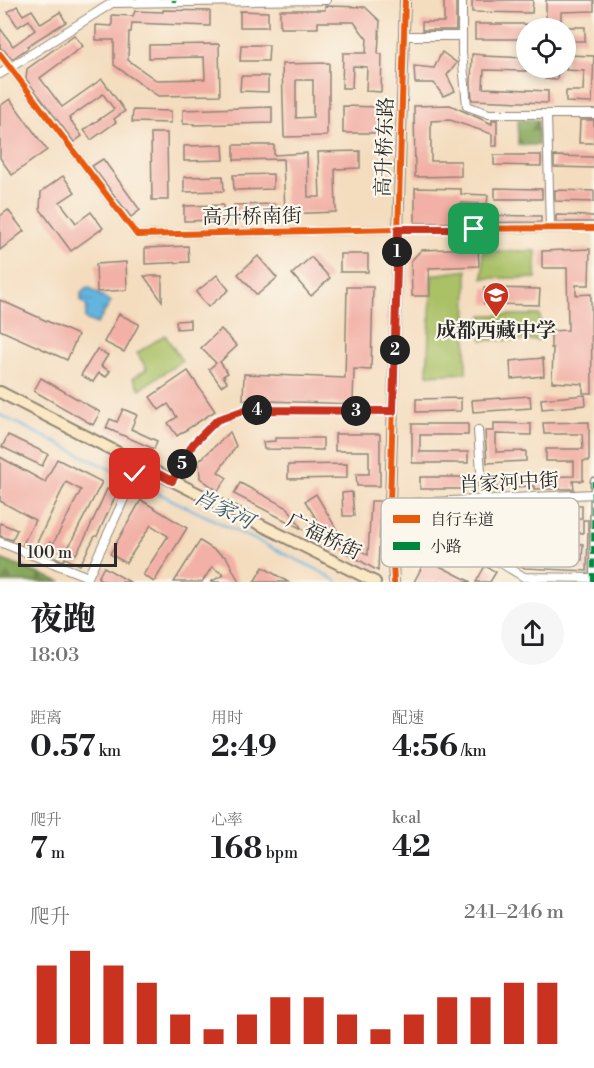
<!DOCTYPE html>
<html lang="zh">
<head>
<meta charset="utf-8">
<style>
  :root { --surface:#fff; --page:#f6f6f6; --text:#202124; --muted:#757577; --accent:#c8321e }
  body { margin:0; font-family:"Libre Bodoni","Noto Serif SC",serif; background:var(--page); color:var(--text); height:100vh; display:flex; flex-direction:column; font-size:22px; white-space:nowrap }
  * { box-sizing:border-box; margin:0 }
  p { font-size:20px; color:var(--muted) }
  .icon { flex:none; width:33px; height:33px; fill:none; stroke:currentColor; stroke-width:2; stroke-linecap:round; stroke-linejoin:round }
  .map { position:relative; height:582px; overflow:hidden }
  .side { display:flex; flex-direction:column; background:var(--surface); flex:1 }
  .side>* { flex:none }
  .buttons { position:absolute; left:516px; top:18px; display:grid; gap:12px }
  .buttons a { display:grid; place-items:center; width:60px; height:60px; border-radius:50%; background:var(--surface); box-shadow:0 3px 9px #0003; font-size:30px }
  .scale { position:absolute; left:18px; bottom:15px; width:99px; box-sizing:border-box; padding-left:6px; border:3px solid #2b2b2b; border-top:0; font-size:16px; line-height:21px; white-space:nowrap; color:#2b2b2b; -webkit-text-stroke:4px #fbf7ec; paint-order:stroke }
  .pin { position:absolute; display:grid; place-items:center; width:51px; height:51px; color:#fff; margin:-26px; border-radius:12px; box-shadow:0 3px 9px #0006 }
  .km { position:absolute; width:30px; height:30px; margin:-15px; border-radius:50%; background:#222; color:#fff; font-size:16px; line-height:30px; text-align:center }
  .round { display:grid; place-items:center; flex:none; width:63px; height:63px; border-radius:32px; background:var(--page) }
  .head { display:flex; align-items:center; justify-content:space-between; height:102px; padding:0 30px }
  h1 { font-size:33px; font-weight:800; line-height:45px }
  .metrics { display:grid; grid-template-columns:repeat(3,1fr); gap:9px; height:102px; padding:6px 30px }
  .metrics div { display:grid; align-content:center }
  .metrics b { font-size:30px; font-weight:800 }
  .metrics small { font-size:16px; font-weight:400 }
  .metrics p { font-size:16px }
  .chart { height:168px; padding:12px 30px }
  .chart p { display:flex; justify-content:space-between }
  .chart svg { width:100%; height:108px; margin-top:6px; stroke:var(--accent); stroke-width:6 }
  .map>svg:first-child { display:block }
  .forest { fill:url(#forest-firs); stroke:#596943; stroke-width:1.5 }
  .garden { fill:#aac166; stroke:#6a7648; stroke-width:1.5 }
  .water { fill:url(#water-ripples); stroke:#487084; stroke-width:1.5 }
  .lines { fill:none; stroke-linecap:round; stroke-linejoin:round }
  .stream { stroke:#64b4de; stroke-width:2 }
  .building { fill:#f2b0a6; fill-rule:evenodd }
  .pedestrian-casing { stroke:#908475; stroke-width:9 }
  .minor-casing { stroke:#908475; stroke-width:10 }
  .tertiary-casing { stroke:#908475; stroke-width:12 }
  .secondary-casing { stroke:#908475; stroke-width:14 }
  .pedestrian { stroke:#fff; stroke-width:6 }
  .minor { stroke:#fff; stroke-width:8 }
  .tertiary { stroke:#fff; stroke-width:9 }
  .secondary { stroke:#fae7c3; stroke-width:10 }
  .quiet { stroke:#00873e; stroke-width:4.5; stroke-dasharray:9 4.5; stroke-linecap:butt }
  .cycleway-casing { stroke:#fbf7ec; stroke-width:10 }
  .cycleway { stroke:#e8590c; stroke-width:6 }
  .route-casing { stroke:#fff; stroke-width:12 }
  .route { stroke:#c8321e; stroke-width:8 }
  .labels { text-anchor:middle; stroke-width:4.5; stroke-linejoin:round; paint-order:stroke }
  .street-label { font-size:20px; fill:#2b2b2b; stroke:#fbf7ec }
  .poi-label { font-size:20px; font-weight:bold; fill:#2b2b2b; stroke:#fbf7ec }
  .water-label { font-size:21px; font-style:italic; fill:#3f5b6a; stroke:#fbf7ec }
  .key { fill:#fbf7ec; stroke:#bdbab2; stroke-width:1.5 }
  .key-label { font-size:16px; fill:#2b2b2b }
</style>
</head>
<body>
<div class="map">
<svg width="594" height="582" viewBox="0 0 594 582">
  <defs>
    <pattern id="forest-firs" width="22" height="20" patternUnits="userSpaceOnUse" patternTransform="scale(1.5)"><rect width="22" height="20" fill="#87a75b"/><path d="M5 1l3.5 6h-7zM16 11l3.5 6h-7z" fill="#6f884b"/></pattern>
    <pattern id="water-ripples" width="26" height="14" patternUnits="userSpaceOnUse" patternTransform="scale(1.5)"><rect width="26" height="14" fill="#64b4de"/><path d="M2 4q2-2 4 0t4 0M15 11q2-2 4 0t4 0" fill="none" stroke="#5393b4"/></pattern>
  </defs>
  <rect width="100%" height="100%" fill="#fbf7ec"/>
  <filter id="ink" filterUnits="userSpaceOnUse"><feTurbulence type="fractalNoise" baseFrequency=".0167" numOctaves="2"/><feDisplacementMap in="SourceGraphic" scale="12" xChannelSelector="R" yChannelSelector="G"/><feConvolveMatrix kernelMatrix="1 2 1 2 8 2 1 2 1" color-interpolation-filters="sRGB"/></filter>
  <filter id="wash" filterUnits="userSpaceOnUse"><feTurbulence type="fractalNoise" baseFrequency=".008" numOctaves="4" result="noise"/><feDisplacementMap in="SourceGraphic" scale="24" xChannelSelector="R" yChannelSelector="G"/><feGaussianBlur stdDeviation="1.35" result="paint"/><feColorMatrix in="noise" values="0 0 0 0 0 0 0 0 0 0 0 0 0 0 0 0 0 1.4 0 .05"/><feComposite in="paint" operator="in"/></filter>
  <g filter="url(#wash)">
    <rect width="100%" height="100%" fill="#f4ddbf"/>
    <g class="forest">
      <rect x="518" y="120" width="20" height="25"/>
      <path d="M0 559 61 582H0Z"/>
    </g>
    <g class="garden">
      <rect x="483" y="251" width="53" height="27"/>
      <path d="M467 270 466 373 427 375 432 275Z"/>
      <rect x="482" y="315" width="58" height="25"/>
      <path d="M165 335 182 361 140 389 133 378 147 369 137 353Z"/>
    </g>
    <path class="water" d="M88 287 111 302 97 324 85 319 87 307 81 301V293Z"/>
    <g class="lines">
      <path class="stream" d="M0 415 126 477 141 485 318 570 338 582"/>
    </g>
    <g id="blocks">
      <g class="building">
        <path d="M444 0H456V30H422V22H444Z"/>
        <path d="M472 0H533L532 13 472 12Z"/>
        <path d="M546 0H594V11L561 12V28H546Z"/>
        <path d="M17 6 23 15 32 10 41 24 60 12 66 22 27 46 28 48 12 59 4 50 0 48V28L13 46 35 30 29 20 18 27 8 12Z"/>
        <path d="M325 6 365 7 380 21 378 54H382L381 92 366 91 367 67 353 66 352 88H342L343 53H366L367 39 354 22H318V28H280V10H325Z"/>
        <path d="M163 10 210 11V26L132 23 131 32H129L128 60 156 80 205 79 204 57 149 58V45L219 44 220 95 158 96 114 65V40H96V25L112 26V15L133 16 135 11 163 12Z"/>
        <path d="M240 11 268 12V27H240Z"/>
        <rect x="475" y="24" width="51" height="15"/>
        <rect x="566" y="27" width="19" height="14"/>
        <path d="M74 35 83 46 40 78 62 107 102 79 125 111 114 119 116 122 91 140 84 130 114 109 103 94 69 118 82 136 74 142 26 79 27 69Z"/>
        <path d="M241 45H269L268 61H240Z"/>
        <path d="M442 52 457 63 447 75 455 91 443 96 434 83H415L414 66 434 68Z"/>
        <path d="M472 54 485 55 484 56 526 58V71L484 70 483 88 548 91V103L472 100 471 83Z"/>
        <path d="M566 55 594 56 592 103 566 102V91H583L584 71 566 70Z"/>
        <path d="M329 63V108H327V136L284 137 282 64ZM296 80H313V117L296 118Z"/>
        <path d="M545 68H558L557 80 545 79Z"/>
        <path d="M241 76H268V92L240 91Z"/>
        <path d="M10 99 47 150 12 175 0 158V106Z"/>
        <path d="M450 105 492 124V120H497V146H492V134L450 120 431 121V161H461V176L415 177 414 106Z"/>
        <path d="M343 106 379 107 378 133H343Z"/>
        <path d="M272 107V123L194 125V124H183V110Z"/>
        <path d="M133 110 171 111V123L132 122Z"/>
        <path d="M580 120H594V143H579Z"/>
        <path d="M151 133H167L168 200H152Z"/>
        <path d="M223 145 224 160 184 161V146Z"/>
        <path d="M234 145H274V155L307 153 308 197H320L318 152 360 151V168L335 169 336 212 285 214 283 159 234 160Z"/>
        <path d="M494 155H541V166L494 165Z"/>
        <path d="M554 156 594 157V168L554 167Z"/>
        <path d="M103 159 140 210 131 217 92 166Z"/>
        <path d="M273 174V189L234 190 233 175Z"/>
        <path d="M63 176 75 192 60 202 76 223 91 212 103 228 71 251 40 209 41 192Z"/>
        <path d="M223 176 224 191 184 192V177Z"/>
        <path d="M415 188 461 189V194L488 195 487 204 461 203V215L541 216V222L415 223Z"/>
        <path d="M495 188 542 189V199H495Z"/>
        <path d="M555 190 594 191V202L555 201Z"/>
        <path d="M274 204V219L235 220 234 205Z"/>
        <path d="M223 205V220L184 221V206Z"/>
        <path d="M8 210 24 231 0 250V216Z"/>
        <path d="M556 215 594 216V222H556Z"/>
        <path d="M188 246 189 262 145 264V248Z"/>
        <path d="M478 248 479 266 429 268 430 296H412L411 261 421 250Z"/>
        <path d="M590 249 589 285H576V295L591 294 592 393H583V384L552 382 553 348H551V331L568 330 567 268H542V251Z"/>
        <rect x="340" y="254" width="28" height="18"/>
        <path d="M258 256 277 278 257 295 238 274Z"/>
        <path d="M311 257 330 278 311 296 292 274Z"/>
        <path d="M126 262 127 290 97 292 96 264Z"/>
        <path d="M217 275 229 290 208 307 196 292Z"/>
        <path d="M144 276H162V301Z"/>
        <path d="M347 287H373L371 370 354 369 353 404 243 400 244 374 345 378Z"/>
        <path d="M484 288 540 289 539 305 484 304Z"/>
        <path d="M0 300 78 335 67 360 0 330Z"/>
        <path d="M119 314 139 324 124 352 104 342Z"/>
        <path d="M190 320V328L177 329 176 321Z"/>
        <path d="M221 329 237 346 220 362 228 373 223 376 227 382 221 386 209 369 216 363 201 348Z"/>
        <path d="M97 349 108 355 101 366 110 371 106 377 99 373 93 382 81 375Z"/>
        <path d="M543 358 544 376 511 379 510 361Z"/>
        <path d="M188 371 215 411 177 436 168 423 177 417 168 404 159 410 150 397Z"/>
        <path d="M41 378 100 412 93 425 34 391Z"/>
        <path d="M585 395 586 405 542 409 541 399Z"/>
        <path d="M530 396 531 408 473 412 472 400Z"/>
        <path d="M461 398V411L416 412V399Z"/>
        <path d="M123 409 137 415 131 429 157 441 154 449 106 428 110 419 117 422Z"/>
        <path d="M589 422V461H583V481H573L574 489H534V486L488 488 487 478 574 476V461H546V449H583L582 434H544L543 423Z"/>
        <path d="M494 423 531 424V435L496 434V452L526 451V461L487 463 485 431H494Z"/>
        <path d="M412 424H468V435H420V452H468V463H412Z"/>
        <path d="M230 432 236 446 218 472 227 478 218 491 200 478 199 461Z"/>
        <path d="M335 434H380V486H357L356 474H369V451H335Z"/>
        <path d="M8 435 48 454 42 466 2 447Z"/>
        <path d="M275 438H323V450L264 449 263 442 275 441Z"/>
        <path d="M0 457 45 482 57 459 102 482 67 550 76 554 86 536 107 489 117 493 97 536H95L80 565 65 558 63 561 45 552 50 542 53 544 81 490 66 482 34 549H33L23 544 35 520 0 501Z"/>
        <path d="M347 464V478L288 479V465Z"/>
        <rect x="420" y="477" width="42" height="12"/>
        <path d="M240 483 288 508 302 529 234 494Z"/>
        <path d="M352 492 354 516H343L342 493Z"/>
        <path d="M316 494 337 530 327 536 305 501Z"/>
        <path d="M141 500 187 528 154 582 143 575 168 536 151 525 126 563 110 554Z"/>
        <path d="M371 501H381L378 571 340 549 344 541 368 555Z"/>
        <path d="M545 505H582V518L545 519Z"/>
        <path d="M533 507V520H501V531L583 533V520H588L587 571 525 568 487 548 493 537H489L488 520V519H494V508ZM515 541 583 544 582 560 521 558 514 550Z"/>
        <path d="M0 523 17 530 12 540 0 536Z"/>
        <path d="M200 541 227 558 239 582H210L224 575 212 567 202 582H174Z"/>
        <path d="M426 559 471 582H414Z"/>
        <path d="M485 566 496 572 490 582H476Z"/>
        <path d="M104 567 130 582H106L98 578Z"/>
        <path d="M263 567 288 582H254Z"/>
      </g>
    </g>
  </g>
  <g filter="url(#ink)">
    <use href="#blocks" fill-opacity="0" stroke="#908475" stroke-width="1.5"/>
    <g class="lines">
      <g class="pedestrian-casing">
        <path id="pedestrian" d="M593 582 594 481"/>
      </g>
      <g class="minor-casing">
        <g id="minor">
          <path d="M462 0V53L467 106 489 114H594"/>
          <path d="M404 36H462"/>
          <path d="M0 54 137 235 398 229 594 228"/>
          <path d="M0 74 112 3 326 0"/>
          <path d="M547 114 550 228"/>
          <path d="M478 430 483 500 481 551 524 577 594 578"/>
          <path d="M173 481 193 444 217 420 245 410 393 411"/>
          <path d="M390 504 594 494"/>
          <path d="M0 542 88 577"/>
          <path d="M88 577 140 464"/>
        </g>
      </g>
      <g class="tertiary-casing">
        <path id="tertiary" d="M394 582 390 504 405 0"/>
      </g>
      <g class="secondary-casing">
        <path id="secondary" d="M0 392 173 481 375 582"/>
      </g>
      <use href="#pedestrian" class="pedestrian"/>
      <use href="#minor" class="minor"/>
      <use href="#tertiary" class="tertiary"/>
      <use href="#secondary" class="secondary"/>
      <g class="quiet">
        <path d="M174 2V0"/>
        <path d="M593 582 594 481"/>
      </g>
      <g class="cycleway-casing">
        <g id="cycleway">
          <path d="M0 54 137 235 398 229 594 228"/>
          <path d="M394 582 390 504 405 0"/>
        </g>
      </g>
      <use href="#cycleway" class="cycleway"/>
    </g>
  </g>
  <g class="lines" filter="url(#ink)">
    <g class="route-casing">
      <path id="route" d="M135 474 140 464 172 481 193 444 217 420 245 410 393 411 398 229H474"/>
    </g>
    <use href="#route" class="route"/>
  </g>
  <defs>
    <g id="school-pin" transform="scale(1.35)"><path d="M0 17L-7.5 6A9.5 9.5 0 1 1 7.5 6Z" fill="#c8321e" stroke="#fbf7ec"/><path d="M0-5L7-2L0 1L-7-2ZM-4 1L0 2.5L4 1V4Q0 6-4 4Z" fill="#fff"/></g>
  </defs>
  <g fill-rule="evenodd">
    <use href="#school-pin" x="496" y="295"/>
  </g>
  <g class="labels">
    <g class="street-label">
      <text transform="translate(384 147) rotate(-88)" y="7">高升桥东路</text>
      <text transform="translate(252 216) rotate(-1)" y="7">高升桥南街</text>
      <text transform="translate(509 482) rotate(-3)" y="7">肖家河中街</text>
      <text transform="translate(324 536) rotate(26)" y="7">广福桥街</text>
    </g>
    <g class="poi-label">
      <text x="496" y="337">成都西藏中学</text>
    </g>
    <g class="water-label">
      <text transform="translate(224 509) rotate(26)" y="7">肖家河</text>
    </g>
  </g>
  <rect x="381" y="498" width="198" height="69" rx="9" class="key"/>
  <rect x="393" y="515" width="27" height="8" fill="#e8590c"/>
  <rect x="393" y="542" width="27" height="8" fill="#00873e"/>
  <g class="key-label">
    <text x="430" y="525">自行车道</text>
    <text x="430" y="552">小路</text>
  </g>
</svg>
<div class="buttons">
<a><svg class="icon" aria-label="locate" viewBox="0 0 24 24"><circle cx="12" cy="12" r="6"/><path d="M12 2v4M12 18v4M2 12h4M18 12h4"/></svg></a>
</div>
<div class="scale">100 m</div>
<div class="pin" style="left:474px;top:229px;background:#1e9e55"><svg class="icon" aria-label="arrive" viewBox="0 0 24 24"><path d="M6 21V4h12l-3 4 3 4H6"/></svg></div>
<div class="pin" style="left:135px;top:474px;background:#d93025"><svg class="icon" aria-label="check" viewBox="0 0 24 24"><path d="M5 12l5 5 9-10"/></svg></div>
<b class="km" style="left:397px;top:252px">1</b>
<b class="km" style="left:395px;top:350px">2</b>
<b class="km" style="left:356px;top:411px">3</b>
<b class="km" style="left:257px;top:410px">4</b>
<b class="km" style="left:182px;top:464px">5</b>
</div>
<section class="side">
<div class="head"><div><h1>夜跑</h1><p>18:03</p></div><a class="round"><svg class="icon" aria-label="share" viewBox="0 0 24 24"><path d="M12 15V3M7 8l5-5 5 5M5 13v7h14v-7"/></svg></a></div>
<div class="metrics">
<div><p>距离</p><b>0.57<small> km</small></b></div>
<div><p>用时</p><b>2:49</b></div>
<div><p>配速</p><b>4:56<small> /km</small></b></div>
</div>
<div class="metrics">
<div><p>爬升</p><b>7<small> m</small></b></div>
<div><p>心率</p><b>168<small> bpm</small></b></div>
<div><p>kcal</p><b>42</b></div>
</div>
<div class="chart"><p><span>爬升</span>241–246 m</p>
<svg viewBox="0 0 160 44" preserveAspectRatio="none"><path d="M5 44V12M15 44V6M25 44V12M35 44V19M45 44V32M55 44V38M65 44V32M75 44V25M85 44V25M95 44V32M105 44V38M115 44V32M125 44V25M135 44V25M145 44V19M155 44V19"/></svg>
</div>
</section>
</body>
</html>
